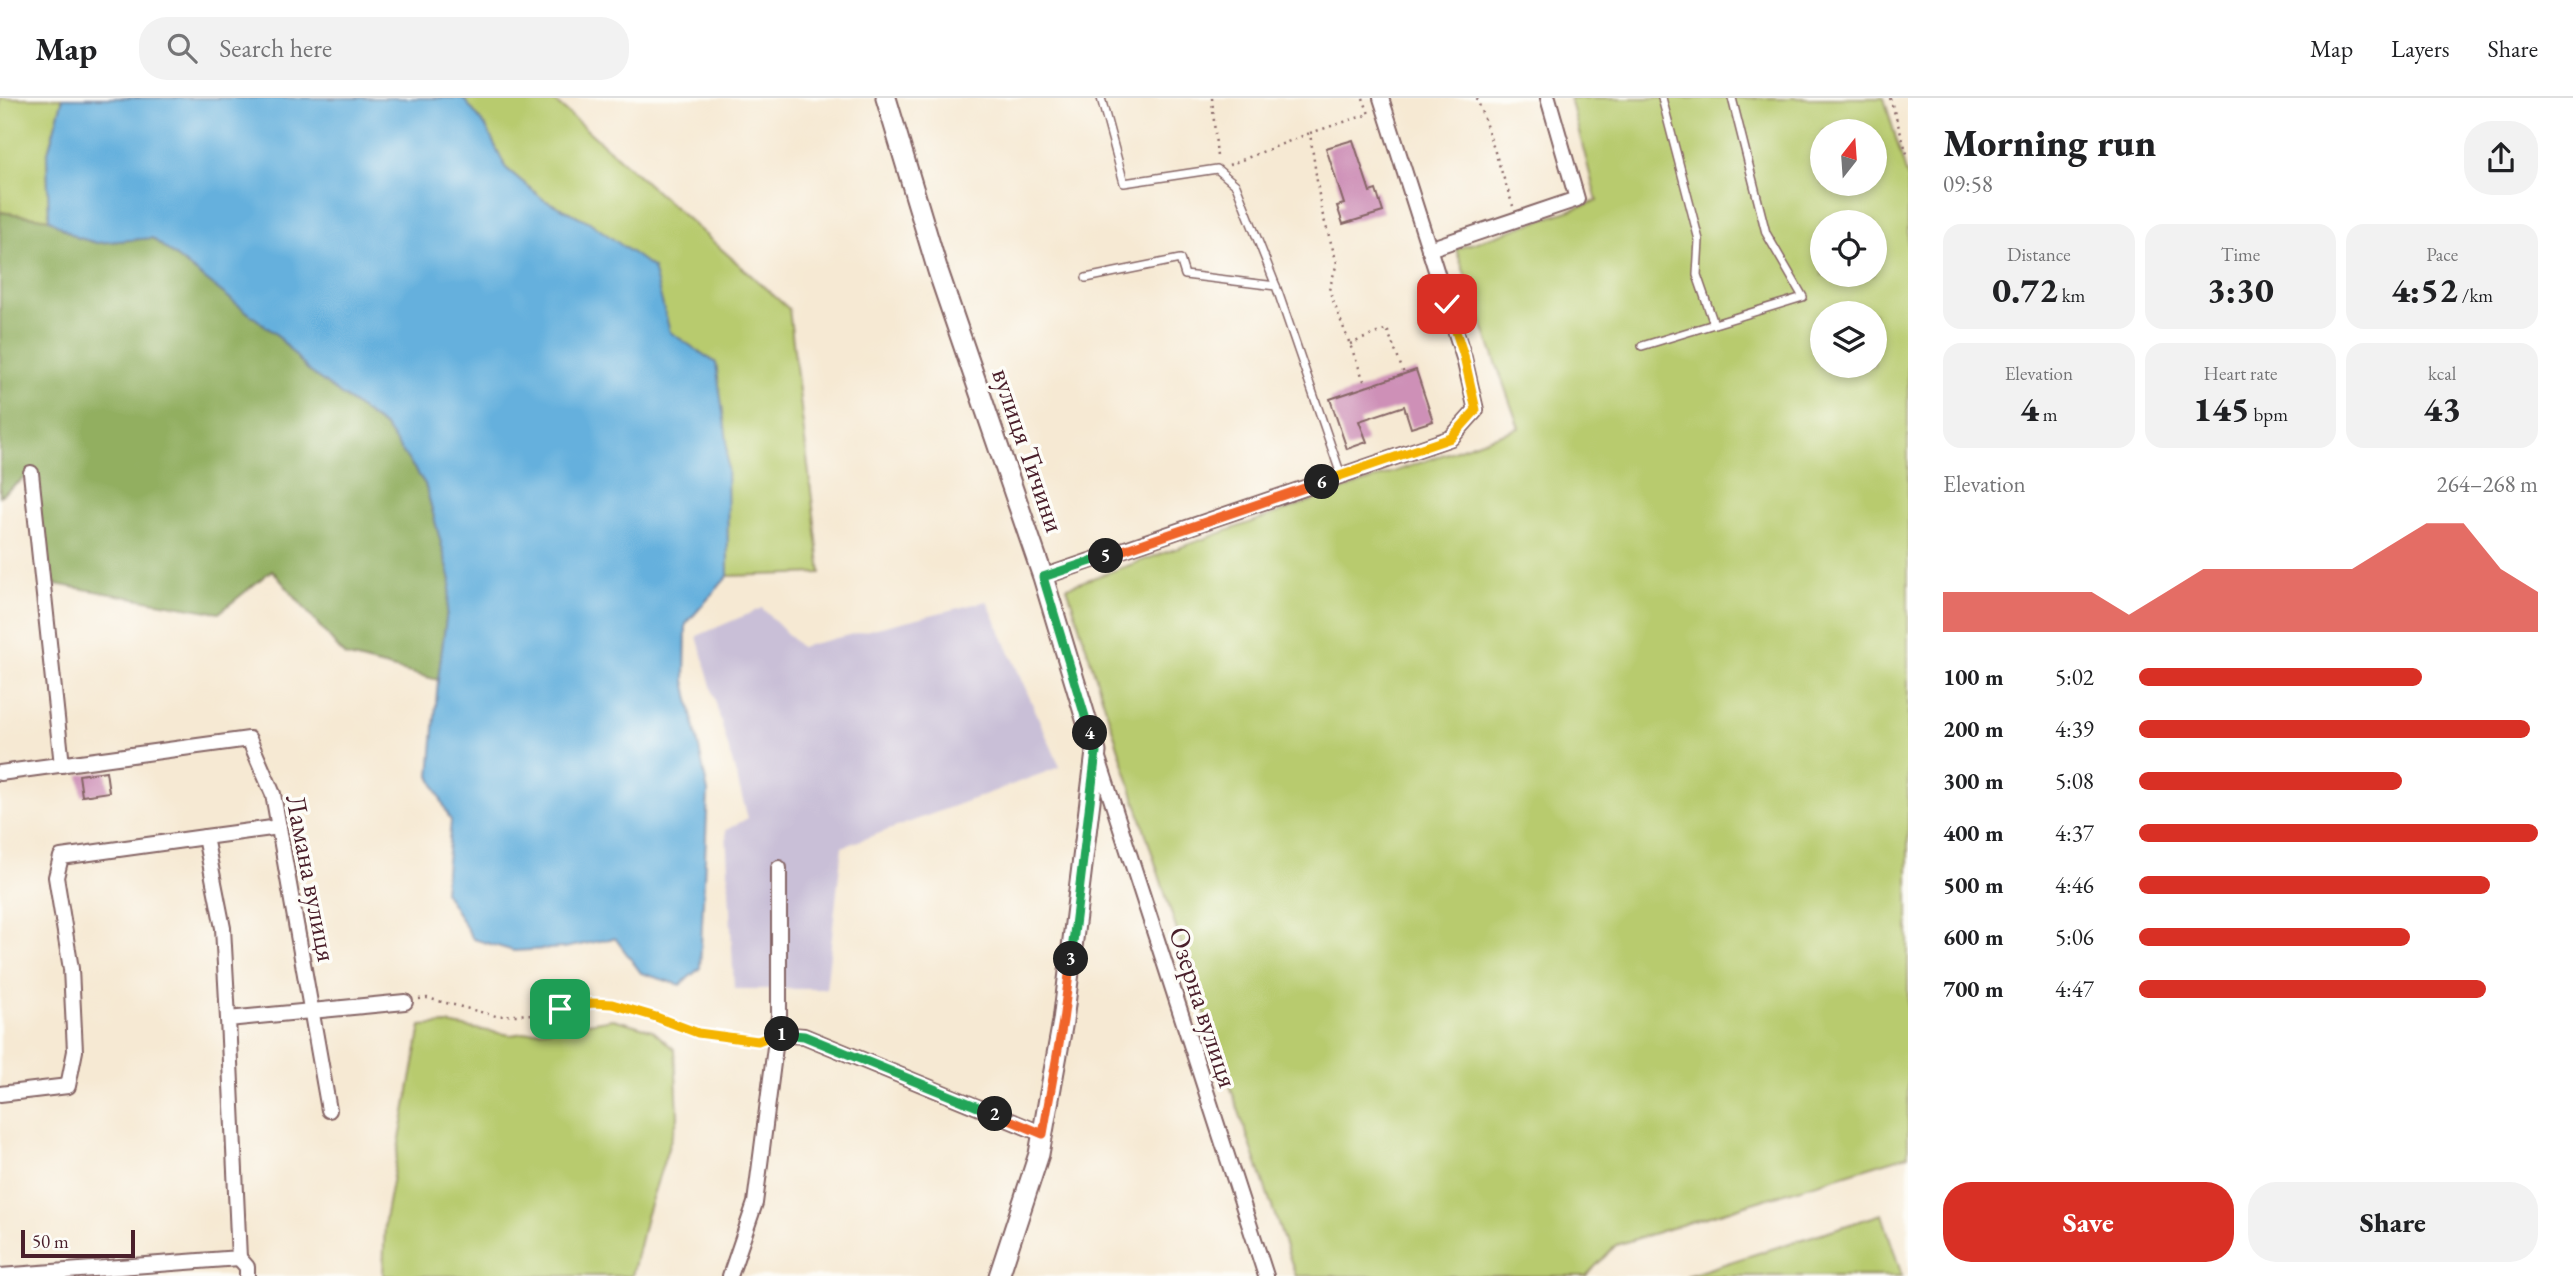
<!DOCTYPE html>
<html lang="en">
<head>
<meta charset="utf-8">
<style>
  :root { --surface:#fff; --page:#f2f2f2; --text:#202124; --muted:#757577; --line:#e0e0e0; --accent:#d93025 }
  body { margin:0; font-family:"EB Garamond",serif; background:var(--page); color:var(--text); height:100vh; display:flex; flex-direction:column; font-size:26px; white-space:nowrap }
  * { box-sizing:border-box; margin:0 }
  p { font-size:23px; color:var(--muted) }
  .icon { flex:none; width:38px; height:38px; fill:none; stroke:currentColor; stroke-width:2; stroke-linecap:round; stroke-linejoin:round }
  .map { position:relative; flex:1; overflow:hidden }
  .side { display:flex; flex-direction:column; background:var(--surface); width:665px }
  .side>* { flex:none }
  .needle { width:46px; rotate:17deg }
  .fabs { position:absolute; left:1810px; top:21px; display:grid; gap:14px }
  .fabs a { display:grid; place-items:center; width:77px; height:77px; border-radius:50%; background:var(--surface); box-shadow:0 4px 10px #0003; font-size:35px }
  .scale { position:absolute; left:21px; bottom:18px; width:114px; box-sizing:border-box; padding-left:7px; border:4px solid #4a1f2b; border-top:0; font-size:19px; line-height:24px; white-space:nowrap; color:#4a1f2b; -webkit-text-stroke:5px #fdfcf7; paint-order:stroke }
  .pin { position:absolute; display:grid; place-items:center; width:60px; height:60px; color:#fff; margin:-30px; border-radius:14px; box-shadow:0 4px 10px #0006 }
  .km { position:absolute; width:35px; height:35px; margin:-18px; border-radius:50%; background:#222; color:#fff; font-size:19px; line-height:35px; text-align:center }
  .round { display:grid; place-items:center; flex:none; width:74px; height:74px; border-radius:28px; background:var(--page) }
  .overview { display:flex; align-items:center; justify-content:space-between; height:119px; padding:0 35px }
  h1 { font-size:38px; font-weight:800; line-height:52px }
  .stats { display:grid; grid-template-columns:repeat(3,1fr); gap:10px; height:119px; padding:7px 35px }
  .stats div { display:grid; align-content:center; border-radius:18px; background:var(--page); text-align:center }
  .stats b { font-size:35px; font-weight:800 }
  .stats small { font-size:19px; font-weight:400 }
  .stats p { font-size:19px }
  .chart { height:196px; padding:14px 35px }
  .chart p { display:flex; justify-content:space-between }
  .chart svg { width:100%; height:126px; margin-top:7px; fill:var(--accent); opacity:.7 }
  .action { display:flex; gap:14px; margin-top:auto; padding:14px 35px }
  .action a { flex:1; height:80px; border-radius:28px; background:var(--accent); color:#fff; font-size:28px; font-weight:800; line-height:80px; text-align:center }
  .action a+a { background:var(--page); color:var(--text) }
  ul { padding:0 35px; list-style:none; font-size:23px }
  li { display:grid; grid-template-columns:112px 84px 1fr; align-items:center; height:52px }
  li i { height:18px; border-radius:9px; background:var(--accent) }
  header { display:flex; align-items:center; gap:42px; box-sizing:border-box; height:98px; padding:0 35px; background:var(--surface); border-bottom:2px solid var(--line) }
  header strong { font-size:33px }
  nav { display:flex; gap:38px; margin-inline-start:auto; font-size:24px }
  .search { width:490px; height:63px; background:var(--page); display:flex; align-items:center; gap:18px; box-sizing:border-box; padding:0 24px; border-radius:28px; color:var(--muted); font-size:26px }
  main { display:flex; flex:1; min-height:0 }
  .map>svg:first-child { display:block }
  .industrial { fill:#c9bfd7 }
  .green { fill:#b8cb6e; stroke:#81754c; stroke-width:2; fill-rule:evenodd }
  .forest { fill:#92af61; stroke:#6e6746; stroke-width:2 }
  .water { fill:#65b0dd; stroke:#586884; stroke-width:2 }
  .building { fill:#ce90b7 }
  .lines { fill:none; stroke-linecap:round; stroke-linejoin:round }
  .lane-casing { stroke:#866666; stroke-width:10 }
  .street-casing { stroke:#866666; stroke-width:18 }
  .secondary-casing { stroke:#866666; stroke-width:23 }
  .path { stroke:#866666; stroke-width:2.5; stroke-dasharray:2 5; stroke-linecap:butt }
  .lane { stroke:#fff; stroke-width:7 }
  .street { stroke:#fff; stroke-width:14 }
  .secondary { stroke:#fff; stroke-width:19 }
  .split-1-casing { stroke:#fff; stroke-width:14 }
  .split-2-casing { stroke:#fff; stroke-width:14 }
  .split-3-casing { stroke:#fff; stroke-width:14 }
  .split-4-casing { stroke:#fff; stroke-width:14 }
  .split-5-casing { stroke:#fff; stroke-width:14 }
  .split-6-casing { stroke:#fff; stroke-width:14 }
  .split-7-casing { stroke:#fff; stroke-width:14 }
  .split-8-casing { stroke:#fff; stroke-width:14 }
  .split-1 { stroke:#f5b400; stroke-width:9 }
  .split-2 { stroke:#22a559; stroke-width:9 }
  .split-3 { stroke:#f0652b; stroke-width:9 }
  .split-4 { stroke:#22a559; stroke-width:9 }
  .split-5 { stroke:#22a559; stroke-width:9 }
  .split-6 { stroke:#f0652b; stroke-width:9 }
  .split-7 { stroke:#f5b400; stroke-width:9 }
  .split-8 { stroke:#f5b400; stroke-width:9 }
  .labels { text-anchor:middle; stroke-width:7; stroke-linejoin:round; paint-order:stroke }
  .street-label { font-size:28px; fill:#4a1f2b; stroke:#fdfcf7 }
</style>
</head>
<body>
<header>
<strong>Map</strong>
<div class="search"><svg class="icon" aria-label="search" viewBox="0 0 24 24"><circle cx="10" cy="10" r="6"/><path d="M15 15l6 6"/></svg>Search here</div>
<nav><a>Map</a><a>Layers</a><a>Share</a></nav>
</header>
<main>
<div class="map">
<svg width="1908" height="1178" viewBox="0 0 1908 1178">
  <rect width="100%" height="100%" fill="#fdfcf7"/>
  <filter id="ink" filterUnits="userSpaceOnUse"><feTurbulence type="fractalNoise" baseFrequency=".0143" numOctaves="2"/><feDisplacementMap in="SourceGraphic" scale="14" xChannelSelector="R" yChannelSelector="G"/><feConvolveMatrix kernelMatrix="1 2 1 2 8 2 1 2 1" color-interpolation-filters="sRGB"/></filter>
  <filter id="wash" filterUnits="userSpaceOnUse"><feTurbulence type="fractalNoise" baseFrequency=".00686" numOctaves="4" result="noise"/><feDisplacementMap in="SourceGraphic" scale="28" xChannelSelector="R" yChannelSelector="G"/><feGaussianBlur stdDeviation="1.57" result="paint"/><feColorMatrix in="noise" values="0 0 0 0 0 0 0 0 0 0 0 0 0 0 0 0 0 1.4 0 .05"/><feComposite in="paint" operator="in"/></filter>
  <g filter="url(#wash)">
    <rect width="100%" height="100%" fill="#f6e9d3"/>
    <path class="industrial" d="M987 503 1060 669 842 749 826 891H734L726 732 748 720 697 538 762 510 800 549Z"/>
    <g class="green">
      <path d="M0 0H63L47 58 49 121 0 114Z"/>
      <path d="M463 0H551L789 211 821 475 728 478 727 415 716 265 670 234 652 170 588 123 544 102 506 70 486 29Z"/>
      <path d="M1570 0H1884L1908 81V1057L1616 1147 1586 1178H1296L1183 852 1067 489 1519 330 1456 151 1597 103ZM1822 33H1874V86H1822ZM1822 124H1874V177H1822ZM1822 215H1874V268H1822Z"/>
      <path d="M613 921 652 932 675 952 678 1019 646 1119 632 1178H383L385 1121 421 928 447 926 511 937Z"/>
      <path d="M1882 1116 1902 1178H1686Z"/>
    </g>
    <path class="forest" d="M0 114 49 121 76 139 97 145 152 140 277 237 309 273 385 329 425 386 451 482 438 582 345 558 272 472 219 515 43 484 30 376 0 398Z"/>
    <path class="water" d="M63 0H463L486 29 506 70 544 102 588 123 653 170 670 234 716 265 727 342 728 478 686 526 685 582 708 694 700 870 680 887 641 875 615 840 564 850 514 853 473 841 444 793 451 723 430 678 438 582 451 482 425 386 385 329 309 273 277 237 152 140 97 145 76 139 49 121 47 58Z"/>
    <g id="blocks">
      <g class="building">
        <path d="M1353 42 1370 94 1376 92 1383 114 1343 126 1337 108 1344 106 1326 50Z"/>
        <path d="M1416 272 1433 323 1411 330 1404 308 1359 323 1367 344 1347 351 1330 301Z"/>
        <path d="M106 673 109 694 82 698 79 677Z"/>
      </g>
    </g>
  </g>
  <g filter="url(#ink)">
    <use href="#blocks" fill-opacity="0" stroke="#866666" stroke-width="2"/>
    <g class="lines">
      <g class="lane-casing">
        <g id="lane">
          <path d="M1101 0 1124 85 1217 71 1236 87 1276 188"/>
          <path d="M1662 0 1699 142 1697 177 1714 226"/>
          <path d="M1086 180 1180 161 1185 177 1276 188 1341 377"/>
          <path d="M1642 248 1803 199 1766 135 1732 0"/>
        </g>
      </g>
      <g class="street-casing">
        <g id="street">
          <path d="M1429 151 1577 101 1548 0"/>
          <path d="M31 375 62 667"/>
          <path d="M1043 479 1451 340 1476 312 1464 260 1381 0"/>
          <path d="M1098 660 1266 1178"/>
          <path d="M0 675 249 641 273 696 329 1012"/>
          <path d="M205 739 279 729"/>
          <path d="M776 936 804 938 1043 1036"/>
          <path d="M0 996 68 988 75 953 71 871 56 779 61 759 205 739 223 830 228 921"/>
          <path d="M239 1160 247 1169V1178"/>
          <path d="M0 1178 239 1160 228 921 405 904"/>
          <path d="M730 1178 755 1105 779 918V770"/>
        </g>
      </g>
      <g class="secondary-casing">
        <path id="secondary" d="M886 0 938 173 1043 479 1096 654 1063 923 1039 1056 999 1178"/>
      </g>
      <g class="path">
        <path d="M1212 0 1217 59"/>
        <path d="M1363 0 1369 16 1310 35 1321 111 1337 165 1329 192 1366 288"/>
        <path d="M1477 0 1513 108"/>
        <path d="M1890 0 1908 59"/>
        <path d="M1229 67 1310 35"/>
        <path d="M1350 246 1387 231 1404 276"/>
        <path d="M419 901 427 900 496 918 533 916 592 905 612 906 656 919 698 935 760 942"/>
      </g>
      <use href="#lane" class="lane"/>
      <use href="#street" class="street"/>
      <use href="#secondary" class="secondary"/>
    </g>
  </g>
  <g class="lines" filter="url(#ink)">
    <g class="split-1-casing">
      <path id="split-1" d="M560 911 592 905 612 906 656 919 698 935 758 943 776 936H782"/>
    </g>
    <g class="split-2-casing">
      <path id="split-2" d="M782 936 804 938 995 1016"/>
    </g>
    <g class="split-3-casing">
      <path id="split-3" d="M995 1016 1043 1036 1063 923 1071 861"/>
    </g>
    <g class="split-4-casing">
      <path id="split-4" d="M1071 861 1096 654 1090 635"/>
    </g>
    <g class="split-5-casing">
      <path id="split-5" d="M1090 635 1043 479 1106 458"/>
    </g>
    <g class="split-6-casing">
      <path id="split-6" d="M1106 458 1322 384"/>
    </g>
    <g class="split-7-casing">
      <path id="split-7" d="M1322 384 1451 340 1476 312 1464 258"/>
    </g>
    <g class="split-8-casing">
      <path id="split-8" d="M1447 206 1464 258"/>
    </g>
    <use href="#split-1" class="split-1"/>
    <use href="#split-2" class="split-2"/>
    <use href="#split-3" class="split-3"/>
    <use href="#split-4" class="split-4"/>
    <use href="#split-5" class="split-5"/>
    <use href="#split-6" class="split-6"/>
    <use href="#split-7" class="split-7"/>
    <use href="#split-8" class="split-8"/>
  </g>
  <g class="labels">
    <g class="street-label">
      <text transform="translate(1029 352) rotate(71)" y="10">вулиця Тичини</text>
      <text transform="translate(312 780) rotate(79)" y="10">Ламана вулиця</text>
      <text transform="translate(1204 909) rotate(72)" y="10">Озерна вулиця</text>
    </g>
  </g>
</svg>
<div class="fabs">
<a><svg class="needle" viewBox="-14 -14 28 28"><path d="M0-13l5 13h-10z" fill="#e53935"/><path d="M0 13l5-13h-10z" fill="#757577"/></svg></a>
<a><svg class="icon" aria-label="locate" viewBox="0 0 24 24"><circle cx="12" cy="12" r="6"/><path d="M12 2v4M12 18v4M2 12h4M18 12h4"/></svg></a>
<a><svg class="icon" aria-label="layers" viewBox="0 0 24 24"><path d="M12 4l9 5-9 5-9-5zM3 14l9 5 9-5"/></svg></a>
</div>
<div class="scale">50 m</div>
<div class="pin" style="left:560px;top:911px;background:#1e9e55"><svg class="icon" aria-label="arrive" viewBox="0 0 24 24"><path d="M6 21V4h12l-3 4 3 4H6"/></svg></div>
<div class="pin" style="left:1447px;top:206px;background:#d93025"><svg class="icon" aria-label="check" viewBox="0 0 24 24"><path d="M5 12l5 5 9-10"/></svg></div>
<b class="km" style="left:782px;top:936px">1</b>
<b class="km" style="left:995px;top:1016px">2</b>
<b class="km" style="left:1071px;top:861px">3</b>
<b class="km" style="left:1090px;top:635px">4</b>
<b class="km" style="left:1106px;top:458px">5</b>
<b class="km" style="left:1322px;top:384px">6</b>
</div>
<section class="side">
<div class="overview"><div><h1>Morning run</h1><p>09:58</p></div><a class="round"><svg class="icon" aria-label="share" viewBox="0 0 24 24"><path d="M12 15V3M7 8l5-5 5 5M5 13v7h14v-7"/></svg></a></div>
<div class="stats">
<div><p>Distance</p><b>0.72<small> km</small></b></div>
<div><p>Time</p><b>3:30</b></div>
<div><p>Pace</p><b>4:52<small> /km</small></b></div>
</div>
<div class="stats">
<div><p>Elevation</p><b>4<small> m</small></b></div>
<div><p>Heart rate</p><b>145<small> bpm</small></b></div>
<div><p>kcal</p><b>43</b></div>
</div>
<div class="chart"><p><span>Elevation</span>264–268 m</p>
<svg viewBox="0 0 160 44" preserveAspectRatio="none"><path d="M0 44V30L10 30L20 30L30 30L40 30L50 38L60 30L70 22L80 22L90 22L100 22L110 22L120 14L130 6L140 6L150 22L160 30V44z"/></svg>
</div>
<ul>
<li><b>100 m</b>5:02<i style="width:71%"></i></li>
<li><b>200 m</b>4:39<i style="width:98%"></i></li>
<li><b>300 m</b>5:08<i style="width:66%"></i></li>
<li><b>400 m</b>4:37<i style="width:100%"></i></li>
<li><b>500 m</b>4:46<i style="width:88%"></i></li>
<li><b>600 m</b>5:06<i style="width:68%"></i></li>
<li><b>700 m</b>4:47<i style="width:87%"></i></li>
</ul>
<div class="action"><a>Save</a><a>Share</a></div>
</section>
</main>
</body>
</html>
